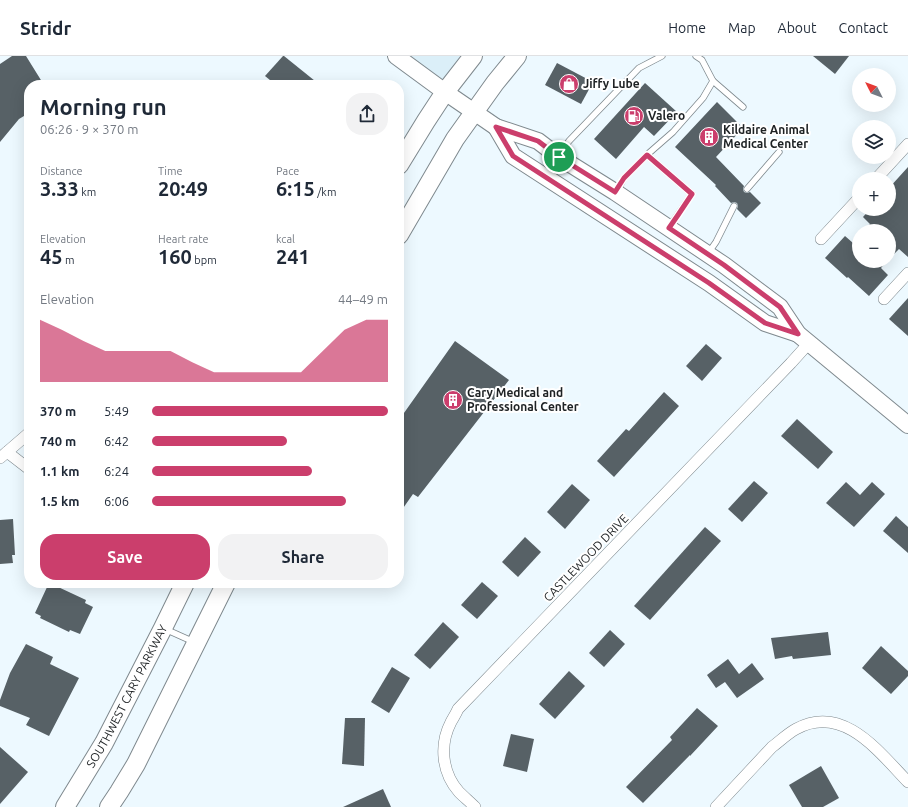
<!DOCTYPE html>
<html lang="en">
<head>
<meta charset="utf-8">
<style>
  :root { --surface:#fff; --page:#f2f2f3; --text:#1f2937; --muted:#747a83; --line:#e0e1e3; --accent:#cb3e6c }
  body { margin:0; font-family:Ubuntu,sans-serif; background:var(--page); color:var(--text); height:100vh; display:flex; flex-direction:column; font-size:15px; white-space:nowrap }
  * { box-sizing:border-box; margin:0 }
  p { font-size:13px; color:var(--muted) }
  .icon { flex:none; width:22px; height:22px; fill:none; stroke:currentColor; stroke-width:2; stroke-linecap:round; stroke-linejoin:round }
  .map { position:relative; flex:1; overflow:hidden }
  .side { position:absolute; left:24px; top:24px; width:380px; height:508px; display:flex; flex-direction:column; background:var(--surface); border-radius:16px; box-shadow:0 4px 16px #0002 }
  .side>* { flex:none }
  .needle { width:26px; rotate:312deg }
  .buttons { position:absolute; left:852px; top:12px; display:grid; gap:8px }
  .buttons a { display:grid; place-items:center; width:44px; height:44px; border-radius:50%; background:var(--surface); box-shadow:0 4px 16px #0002; font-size:20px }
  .pin { position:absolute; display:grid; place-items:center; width:34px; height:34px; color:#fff; margin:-17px; border:2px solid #fff; border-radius:50%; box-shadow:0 1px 4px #0007 }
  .round { display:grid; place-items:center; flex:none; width:42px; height:42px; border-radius:16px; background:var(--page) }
  .summary { display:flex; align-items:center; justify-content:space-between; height:68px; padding:0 16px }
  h1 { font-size:22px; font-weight:700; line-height:30px }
  .stats { display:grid; grid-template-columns:repeat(3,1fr); gap:6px; height:68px; padding:4px 16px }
  .stats div { display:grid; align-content:center }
  .stats b { font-size:20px; font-weight:700 }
  .stats small { font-size:11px; font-weight:400 }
  .stats p { font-size:11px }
  .chart { height:112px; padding:8px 16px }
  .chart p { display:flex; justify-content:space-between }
  .chart svg { width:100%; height:72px; margin-top:4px; fill:var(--accent); opacity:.7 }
  .primary-button { display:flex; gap:8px; margin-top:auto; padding:8px 16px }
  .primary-button a { flex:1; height:46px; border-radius:16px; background:var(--accent); color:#fff; font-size:16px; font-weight:700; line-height:46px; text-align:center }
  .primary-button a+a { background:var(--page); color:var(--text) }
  ul { padding:0 16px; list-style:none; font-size:13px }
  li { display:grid; grid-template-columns:64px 48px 1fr; align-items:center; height:30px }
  li i { height:10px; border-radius:5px; background:var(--accent) }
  header { display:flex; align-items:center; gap:24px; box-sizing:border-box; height:56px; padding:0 20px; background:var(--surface); border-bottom:1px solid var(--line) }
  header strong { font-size:19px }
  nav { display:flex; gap:22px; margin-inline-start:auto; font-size:14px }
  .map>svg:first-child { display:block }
  .built { fill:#dbeff8 }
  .building { fill:#576166 }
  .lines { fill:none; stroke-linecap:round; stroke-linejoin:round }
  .service-casing { stroke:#7f898e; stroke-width:7 }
  .minor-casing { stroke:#7f898e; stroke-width:12 }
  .secondary-casing { stroke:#7f898e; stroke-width:18 }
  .primary-casing { stroke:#7f898e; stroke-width:20 }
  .service { stroke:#fff; stroke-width:5.5 }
  .minor { stroke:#fff; stroke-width:11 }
  .secondary { stroke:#fff; stroke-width:16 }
  .primary { stroke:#fff; stroke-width:18 }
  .route-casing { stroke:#fff; stroke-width:8 }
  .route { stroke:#cb3e6c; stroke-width:5 }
  .labels { text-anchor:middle; stroke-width:4; stroke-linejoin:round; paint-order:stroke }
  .poi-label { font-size:12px; font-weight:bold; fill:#1e2224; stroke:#fff; text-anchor:start }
  .street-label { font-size:12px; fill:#1e2224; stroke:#fff }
</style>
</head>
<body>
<header>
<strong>Stridr</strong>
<nav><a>Home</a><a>Map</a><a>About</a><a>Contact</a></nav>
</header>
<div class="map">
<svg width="908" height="751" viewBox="0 0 908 751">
  <rect width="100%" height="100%" fill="#edf9ff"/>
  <path class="built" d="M395 0H473L445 36Z"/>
  <g class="building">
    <path d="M12 0H26L44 29H29V57L19 63 0 86V8Z"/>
    <path d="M283 0H284L320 29H276L265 20Z"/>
    <path d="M813 0H849L835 18Z"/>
    <path d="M557 7 593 26 581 48 545 29Z"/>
    <path d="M645 27 677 56 654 80 644 71 616 103 594 83Z"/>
    <path d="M717 46 743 72 716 101 744 130 743 133 744 136 747 137 750 136 761 147 746 162 737 153 738 150 737 147 734 146 731 147 715 130 716 129 675 91Z"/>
    <path d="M908 111V201L899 193 889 203V175H864L870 168 863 161 870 153H889V132Z"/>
    <path d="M845 180 853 187 859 180V205H887L881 212 888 219 869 240 848 221 847 222 825 202Z"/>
    <path d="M908 242V280L889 263Z"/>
    <path d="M455 285 509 324 418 441 413 438 399 458V364Z"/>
    <path d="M706 288 722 302 702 325 686 310Z"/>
    <path d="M664 336 679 350 614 421 597 405 626 373 629 375Z"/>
    <path d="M797 363 833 396 818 413 781 380Z"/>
    <path d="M754 425 768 437 742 466 728 453Z"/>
    <path d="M846 426 860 439 872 426 885 438 854 471 826 447Z"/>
    <path d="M572 428 590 444 565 473 547 456Z"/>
    <path d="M896 460 908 471V497L883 475Z"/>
    <path d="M13 463 15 499H12L13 507 0 508V464Z"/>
    <path d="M705 471 721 485 650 564 634 550Z"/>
    <path d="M525 481 541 496 518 521 502 506Z"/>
    <path d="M482 526 498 540 477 563 461 549Z"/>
    <path d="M48 529 55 532 56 530 86 544 85 547 93 551 80 578 70 574 69 576 40 562 41 560 35 557Z"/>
    <path d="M443 566 459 581 430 613 414 599Z"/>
    <path d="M610 574 625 588 604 611 589 597Z"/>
    <path d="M828 576 831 599 793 603 792 600 775 603 771 582Z"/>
    <path d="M26 588 53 601 50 608 79 622 49 680 26 669 30 662 0 650V644L10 617Z"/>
    <path d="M881 590 908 615V620L891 638 862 612Z"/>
    <path d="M728 603 739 618 752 607 764 623 737 642 725 626 716 632 707 619Z"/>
    <path d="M392 611 410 622 389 657 371 646Z"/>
    <path d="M569 615 585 630 555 663 539 648Z"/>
    <path d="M697 652 718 670 690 700V699L643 747 626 731 672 684 670 681Z"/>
    <path d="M345 662H365L364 710 342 708Z"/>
    <path d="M511 678 534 683 527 716 503 710Z"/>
    <path d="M0 691 28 716 0 748Z"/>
    <path d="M821 710 839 742 823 751H802L789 729Z"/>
    <path d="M383 733 391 751H343Z"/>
  </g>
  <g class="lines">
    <g class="service-casing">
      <g id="service">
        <path d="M713 25 743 51"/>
        <path d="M647 99 692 138 670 170"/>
        <path d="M559 100 569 85 639 12 662 0"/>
        <path d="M747 133 779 96"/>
        <path d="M617 135 624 122 649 97 673 76 703 42 713 25 702 4 696 0"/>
        <path d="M709 196 716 186 734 150"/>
        <path d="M165 573 194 586"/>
      </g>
    </g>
    <g class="minor-casing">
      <g id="minor">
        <path d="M876 123 908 88"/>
        <path d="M821 183 859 142"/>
        <path d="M884 243 908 217"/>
        <path d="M7 396 29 377"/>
        <path d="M0 402 7 396 29 413"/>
        <path d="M475 751C470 746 464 741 459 736 442 717 439 689 451 666 453 662 456 658 458 653L791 307 809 287"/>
        <path d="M716 751 772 691C780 685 787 678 796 673 843 647 879 696 908 726"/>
      </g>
    </g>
    <g class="secondary-casing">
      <g id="secondary">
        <path d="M396 0 445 36 496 71 538 85 559 101 615 136 724 209 780 251 798 278 908 369"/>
        <path d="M496 71 513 100 709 227 765 267 798 278"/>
      </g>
    </g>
    <g class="primary-casing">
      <g id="primary">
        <path d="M399 109 426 65 445 36 473 0"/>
        <path d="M399 179 455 83 495 27 517 0"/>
        <path id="s1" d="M65 751 104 687 163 572 185 527"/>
        <path d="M109 751 119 736 136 708 226 527"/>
      </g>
    </g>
    <use href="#service" class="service"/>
    <use href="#minor" class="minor"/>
    <use href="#secondary" class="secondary"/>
    <use href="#primary" class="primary"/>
  </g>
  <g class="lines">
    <g class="route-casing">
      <path id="route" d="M496 71 538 85 559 101 615 136 624 122 647 99 692 138 678 159 669 172 724 209 780 251 798 278 765 267 709 227 513 100Z"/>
    </g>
    <use href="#route" class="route"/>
  </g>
  <defs>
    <g id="shop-disc" transform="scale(1)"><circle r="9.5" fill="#cb3e6c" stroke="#fff"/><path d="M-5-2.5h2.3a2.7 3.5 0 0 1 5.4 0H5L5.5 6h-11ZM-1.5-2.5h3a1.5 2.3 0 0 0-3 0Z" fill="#fff"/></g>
    <g id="fuel-disc" transform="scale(1)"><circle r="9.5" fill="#cb3e6c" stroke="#fff"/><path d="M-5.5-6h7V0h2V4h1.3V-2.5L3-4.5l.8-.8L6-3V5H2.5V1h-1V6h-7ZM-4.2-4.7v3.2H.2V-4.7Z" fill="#fff"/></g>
    <g id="building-disc" transform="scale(1)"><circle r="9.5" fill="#cb3e6c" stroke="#fff"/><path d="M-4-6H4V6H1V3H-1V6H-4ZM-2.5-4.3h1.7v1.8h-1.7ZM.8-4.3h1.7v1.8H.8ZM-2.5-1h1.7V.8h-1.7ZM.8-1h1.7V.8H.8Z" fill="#fff"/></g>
  </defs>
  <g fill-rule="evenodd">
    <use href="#shop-disc" x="569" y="28"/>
    <use href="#fuel-disc" x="634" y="60"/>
    <use href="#building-disc" x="709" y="81"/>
    <use href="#building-disc" x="453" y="344"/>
  </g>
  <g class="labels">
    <g class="poi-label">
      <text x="583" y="32">Jiffy Lube</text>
      <text x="648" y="64">Valero</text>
      <text x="723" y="78">Kildaire Animal<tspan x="723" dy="14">Medical Center</tspan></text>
      <text x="467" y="341">Cary Medical and<tspan x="467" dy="14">Professional Center</tspan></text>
    </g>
    <g class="street-label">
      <text transform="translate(586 502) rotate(-46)" y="4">CASTLEWOOD DRIVE</text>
      <text dy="4" stroke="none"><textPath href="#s1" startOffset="127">SOUTHWEST CARY PARKWAY</textPath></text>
    </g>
  </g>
</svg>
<div class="buttons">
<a><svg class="needle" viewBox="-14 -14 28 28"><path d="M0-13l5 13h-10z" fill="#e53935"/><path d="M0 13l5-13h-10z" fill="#747a83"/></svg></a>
<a><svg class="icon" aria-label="layers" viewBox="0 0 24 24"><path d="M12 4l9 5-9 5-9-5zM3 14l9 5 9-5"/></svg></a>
<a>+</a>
<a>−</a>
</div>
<div class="pin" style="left:559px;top:101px;background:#1e9e55"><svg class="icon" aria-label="arrive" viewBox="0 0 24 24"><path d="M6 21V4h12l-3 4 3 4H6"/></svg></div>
<section class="side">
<div class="summary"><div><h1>Morning run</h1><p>06:26 · 9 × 370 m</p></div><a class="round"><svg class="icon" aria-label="share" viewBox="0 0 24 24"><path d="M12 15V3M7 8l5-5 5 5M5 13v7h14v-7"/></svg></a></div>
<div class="stats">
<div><p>Distance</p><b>3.33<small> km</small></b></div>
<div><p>Time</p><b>20:49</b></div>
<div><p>Pace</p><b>6:15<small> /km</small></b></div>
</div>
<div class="stats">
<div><p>Elevation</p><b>45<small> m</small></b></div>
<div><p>Heart rate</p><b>160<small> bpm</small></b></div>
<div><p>kcal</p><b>241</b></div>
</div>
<div class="chart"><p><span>Elevation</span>44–49 m</p>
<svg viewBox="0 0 160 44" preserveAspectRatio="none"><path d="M0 44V6L10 12L20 19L30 25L40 25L50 25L60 25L70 32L80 38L90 38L100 38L110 38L120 38L130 25L140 12L150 6L160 6V44z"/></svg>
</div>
<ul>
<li><b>370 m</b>5:49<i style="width:100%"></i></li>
<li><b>740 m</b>6:42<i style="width:57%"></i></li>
<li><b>1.1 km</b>6:24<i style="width:68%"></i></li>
<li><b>1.5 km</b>6:06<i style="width:82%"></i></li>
</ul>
<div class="primary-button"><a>Save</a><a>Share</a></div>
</section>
</div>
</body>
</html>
